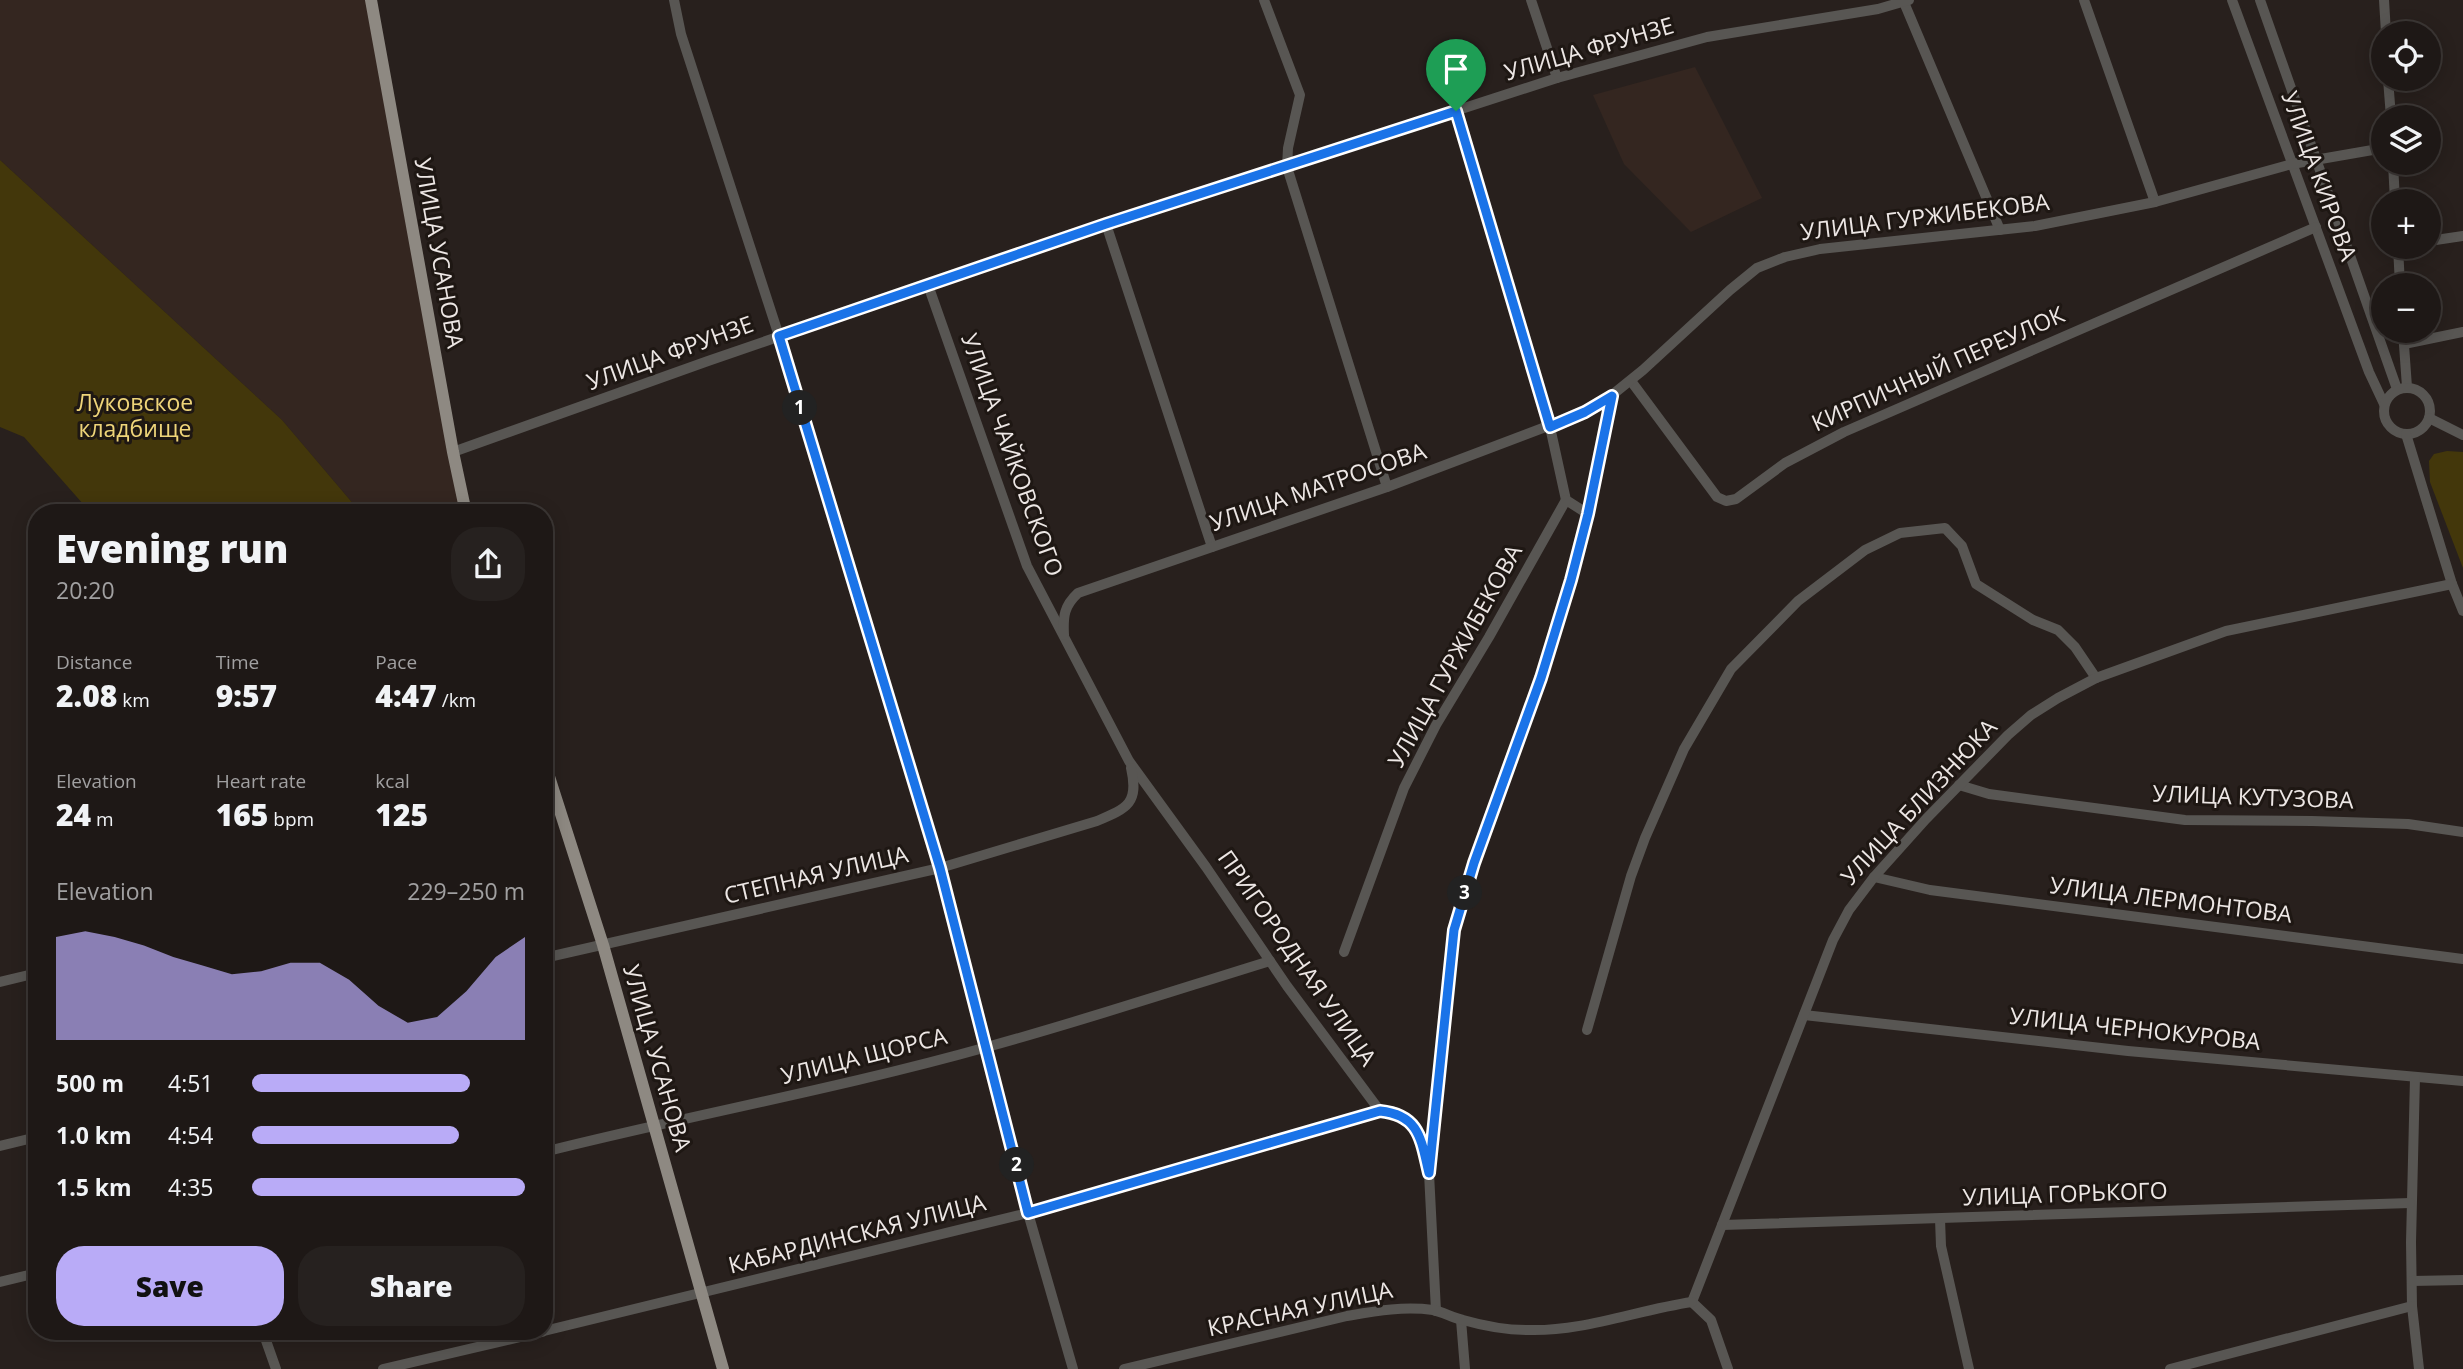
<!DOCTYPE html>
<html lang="en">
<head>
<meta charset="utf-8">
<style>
  :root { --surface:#1e1816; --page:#26211f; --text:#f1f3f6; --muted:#a1a0a1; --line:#3c3735; --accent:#b9abf7 }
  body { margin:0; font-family:"Open Sans",sans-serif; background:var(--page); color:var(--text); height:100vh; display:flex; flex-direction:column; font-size:26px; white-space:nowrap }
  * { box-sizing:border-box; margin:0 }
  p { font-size:23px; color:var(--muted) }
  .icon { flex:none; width:38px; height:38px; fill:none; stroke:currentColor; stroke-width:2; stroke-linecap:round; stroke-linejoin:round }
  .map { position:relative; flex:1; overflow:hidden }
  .drawer { position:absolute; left:28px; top:504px; width:525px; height:836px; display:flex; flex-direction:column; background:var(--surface); border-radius:28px; box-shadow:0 4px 18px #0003,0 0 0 2px var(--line) }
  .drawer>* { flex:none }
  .tools { position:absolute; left:2371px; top:21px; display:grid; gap:14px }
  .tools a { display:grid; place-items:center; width:70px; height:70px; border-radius:50%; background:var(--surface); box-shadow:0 4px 18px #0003,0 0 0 2px var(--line); font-size:35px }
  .pin { position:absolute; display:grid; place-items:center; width:60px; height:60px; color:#fff; margin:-72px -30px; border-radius:50% 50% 50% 0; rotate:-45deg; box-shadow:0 0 7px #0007 }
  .pin .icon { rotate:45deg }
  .km { position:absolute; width:35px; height:35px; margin:-18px; border-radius:50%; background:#222; color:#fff; font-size:19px; line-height:35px; text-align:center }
  .round { display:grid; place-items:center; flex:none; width:74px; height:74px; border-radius:28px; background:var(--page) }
  .head { display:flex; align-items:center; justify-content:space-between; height:119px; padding:0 28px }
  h1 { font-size:38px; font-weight:800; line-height:52px }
  .metrics { display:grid; grid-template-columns:repeat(3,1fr); gap:10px; height:119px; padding:7px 28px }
  .metrics div { display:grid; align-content:center }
  .metrics b { font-size:30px; font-weight:800 }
  .metrics small { font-size:19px; font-weight:400 }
  .metrics p { font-size:19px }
  .chart { height:196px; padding:14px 28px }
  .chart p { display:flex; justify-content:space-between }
  .chart svg { width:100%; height:126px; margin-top:7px; fill:var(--accent); opacity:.7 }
  .primary-button { display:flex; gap:14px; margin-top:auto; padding:14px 28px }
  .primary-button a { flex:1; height:80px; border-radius:28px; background:var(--accent); color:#111; font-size:28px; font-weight:800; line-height:80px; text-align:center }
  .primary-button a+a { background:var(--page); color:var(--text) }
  ul { padding:0 28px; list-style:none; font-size:23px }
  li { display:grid; grid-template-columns:112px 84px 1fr; align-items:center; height:52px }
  li i { height:18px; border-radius:9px; background:var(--accent) }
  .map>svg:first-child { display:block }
  .built { fill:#342620 }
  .green { fill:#43370b }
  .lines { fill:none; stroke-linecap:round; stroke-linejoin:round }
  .minor { stroke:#585653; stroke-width:10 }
  .major { stroke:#8e8982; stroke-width:12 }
  .route-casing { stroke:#fff; stroke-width:14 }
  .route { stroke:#1a73e8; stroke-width:9 }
  .labels { text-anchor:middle; stroke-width:6; stroke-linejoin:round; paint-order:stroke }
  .street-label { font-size:23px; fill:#ede7e5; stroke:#1e1713 }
  .park-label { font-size:23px; fill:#eed479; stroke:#1e1713 }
</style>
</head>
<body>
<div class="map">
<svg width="2463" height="1369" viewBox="0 0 2463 1369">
  <rect width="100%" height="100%" fill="#28201d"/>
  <g class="built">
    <path d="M0 0H371L464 506 449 513H361L282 420 0 160Z"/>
    <path d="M1695 67 1762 198 1691 232 1624 164 1593 95Z"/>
  </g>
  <g class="green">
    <path d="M0 160 282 420 361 513H91L24 437 0 427Z"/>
    <path d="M2447 451 2463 452V568L2430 482 2429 461 2434 454Z"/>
  </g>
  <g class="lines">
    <g class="minor">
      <path d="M674 0 681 34 779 336 940 868 1028 1213 1073 1369"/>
      <path d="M1264 0 1300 95 1288 148 1287 167 1387 487"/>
      <path d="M1531 0 1557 78"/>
      <path d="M1903 0 2000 230"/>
      <path d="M2084 0 2155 202"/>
      <path d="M2232 0 2369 372 2384 404"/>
      <path d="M2260 0 2397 389"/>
      <path d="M2384 0 2386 33"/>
      <path d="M2388 79 2391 117"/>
      <path d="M1456 111 1550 427 1566 500 1588 514"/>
      <path d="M2393 163 2395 201"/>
      <path d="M1106 224 1212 547"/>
      <path d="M2429 241 2463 236"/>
      <path d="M2398 247 2400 285"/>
      <path d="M928 285 1027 566 1129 761 1206 867 1287 986 1380 1111 1395 1112 1409 1120 1420 1135 1429 1173 1436 1311"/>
      <path d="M2403 331 2407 387"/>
      <path d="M2404 344 2463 332"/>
      <path d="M1631 381 1717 497 1726 501 1736 499 1785 463 1844 432 2316 227"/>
      <circle cx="2407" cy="411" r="23"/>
      <path d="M2429 418 2463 435"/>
      <path d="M2406 434 2452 584 2463 611"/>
      <path d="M453 452 708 361 1106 224 1557 78 1707 37 1878 9 1909 0"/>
      <path d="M449 513 464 506"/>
      <path d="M1064 635C1063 616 1064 606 1078 593L1387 487 1585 412 1612 395 1643 370 1730 290 1757 268 1785 257 1820 249 2035 226 2155 202 2292 164 2384 148"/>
      <path d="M1959 785 1989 794 2185 820 2312 821 2408 824 2463 832"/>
      <path d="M1874 877 1930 890 2463 959"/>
      <path d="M1344 952 1404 788 1436 725 1489 637 1566 500"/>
      <path d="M544 958 940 868 1097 821C1128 808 1139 803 1131 768"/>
      <path d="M0 982 37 973"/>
      <path d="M1804 1015 2128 1051 2463 1081"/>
      <path d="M1587 1030 1631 876 1645 838 1684 749 1731 669 1798 601 1865 550 1900 533 1945 528 1962 546 1976 584 2033 620 2058 630 2075 647 2096 678"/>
      <path d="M2415 1077 2411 1242 2412 1306 2419 1369"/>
      <path d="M0 1146 37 1137"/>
      <path d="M544 1152C691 1115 841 1088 987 1047 1082 1021 1176 990 1270 961"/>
      <path d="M1430 1162 1454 930 1474 863 1541 678 1571 580 1588 514 1612 395"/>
      <path d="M1940 1219 1941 1246 1969 1369"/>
      <path d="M1722 1225 2410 1203"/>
      <path d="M2412 1281 2463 1280"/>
      <path d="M0 1282 37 1273"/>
      <path d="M1692 1302 1833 940 1849 910 1874 877 1926 819 2008 735 2031 715 2058 698 2096 678 2226 631 2452 584"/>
      <path d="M1692 1302 1711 1320 1728 1369"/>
      <path d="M1461 1320 1465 1369"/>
      <path d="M544 1331 1028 1213 1380 1111"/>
      <path d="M263 1332 276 1369"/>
      <path d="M383 1369 542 1332"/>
      <path d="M1124 1369 1347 1316C1376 1311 1403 1306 1433 1310 1443 1312 1453 1318 1463 1320 1484 1326 1506 1330 1527 1330 1583 1332 1637 1310 1692 1302"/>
      <path d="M2170 1369 2412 1306"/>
    </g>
    <g class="major">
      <path d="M371 0 453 452 466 513"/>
      <path d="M544 761 603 945 723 1369"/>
    </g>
  </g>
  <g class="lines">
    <g class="route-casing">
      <path id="route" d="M1456 111 1550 427 1585 412 1612 396 1588 514 1571 580 1541 678 1474 863 1454 930 1429 1173C1421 1140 1420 1115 1380 1111L1028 1213 940 868 779 336 1106 224Z"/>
    </g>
    <use href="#route" class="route"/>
  </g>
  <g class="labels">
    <g class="street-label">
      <text transform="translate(1589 49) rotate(-16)" y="8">УЛИЦА ФРУНЗЕ</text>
      <text transform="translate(2319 176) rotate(70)" y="8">УЛИЦА КИРОВА</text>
      <text transform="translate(1925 217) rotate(-7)" y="8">УЛИЦА ГУРЖИБЕКОВА</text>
      <text transform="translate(439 253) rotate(80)" y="8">УЛИЦА УСАНОВА</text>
      <text transform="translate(670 353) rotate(-20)" y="8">УЛИЦА ФРУНЗЕ</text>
      <text transform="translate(1938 369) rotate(-24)" y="8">КИРПИЧНЫЙ ПЕРЕУЛОК</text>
      <text transform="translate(1012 455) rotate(70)" y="8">УЛИЦА ЧАЙКОВСКОГО</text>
      <text transform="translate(1318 487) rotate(-19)" y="8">УЛИЦА МАТРОСОВА</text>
      <text transform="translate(1455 656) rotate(-61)" y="8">УЛИЦА ГУРЖИБЕКОВА</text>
      <text transform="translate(2253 797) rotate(2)" y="8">УЛИЦА КУТУЗОВА</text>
      <text transform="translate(1919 802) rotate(-47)" y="8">УЛИЦА БЛИЗНЮКА</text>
      <text transform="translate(816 875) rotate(-13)" y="8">СТЕПНАЯ УЛИЦА</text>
      <text transform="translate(2171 900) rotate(7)" y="8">УЛИЦА ЛЕРМОНТОВА</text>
      <text transform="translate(1297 958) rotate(55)" y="8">ПРИГОРОДНАЯ УЛИЦА</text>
      <text transform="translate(2135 1029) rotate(6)" y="8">УЛИЦА ЧЕРНОКУРОВА</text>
      <text transform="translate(864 1056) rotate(-14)" y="8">УЛИЦА ЩОРСА</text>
      <text transform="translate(657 1058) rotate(74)" y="8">УЛИЦА УСАНОВА</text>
      <text transform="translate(2065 1194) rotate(-2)" y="8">УЛИЦА ГОРЬКОГО</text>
      <text transform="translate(857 1234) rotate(-14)" y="8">КАБАРДИНСКАЯ УЛИЦА</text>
      <text transform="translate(1300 1309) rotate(-12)" y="8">КРАСНАЯ УЛИЦА</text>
    </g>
    <g class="park-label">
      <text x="135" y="411">Луковское<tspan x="135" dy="26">кладбище</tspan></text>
    </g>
  </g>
</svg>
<div class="tools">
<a><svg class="icon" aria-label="locate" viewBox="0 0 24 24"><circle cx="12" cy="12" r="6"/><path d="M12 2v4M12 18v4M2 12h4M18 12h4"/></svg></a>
<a><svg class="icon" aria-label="layers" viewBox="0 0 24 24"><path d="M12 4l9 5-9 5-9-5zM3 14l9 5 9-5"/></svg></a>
<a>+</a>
<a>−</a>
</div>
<div class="pin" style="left:1456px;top:111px;background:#1e9e55"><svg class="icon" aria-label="arrive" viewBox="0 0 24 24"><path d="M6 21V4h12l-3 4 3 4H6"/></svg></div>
<b class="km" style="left:800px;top:408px">1</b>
<b class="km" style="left:1017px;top:1165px">2</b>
<b class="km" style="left:1465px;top:893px">3</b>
<section class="drawer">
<div class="head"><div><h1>Evening run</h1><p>20:20</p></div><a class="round"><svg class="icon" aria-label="share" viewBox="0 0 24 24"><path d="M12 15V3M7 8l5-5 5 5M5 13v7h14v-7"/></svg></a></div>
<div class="metrics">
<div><p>Distance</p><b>2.08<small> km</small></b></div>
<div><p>Time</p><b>9:57</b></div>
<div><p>Pace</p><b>4:47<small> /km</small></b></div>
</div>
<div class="metrics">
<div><p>Elevation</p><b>24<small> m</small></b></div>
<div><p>Heart rate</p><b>165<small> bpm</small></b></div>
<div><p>kcal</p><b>125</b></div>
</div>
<div class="chart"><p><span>Elevation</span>229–250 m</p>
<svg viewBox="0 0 160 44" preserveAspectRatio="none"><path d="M0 44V8L10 6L20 8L30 11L40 15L50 18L60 21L70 20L80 17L90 17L100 23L110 32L120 38L130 36L140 27L150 15L160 8V44z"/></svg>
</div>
<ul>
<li><b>500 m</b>4:51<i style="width:80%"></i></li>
<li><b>1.0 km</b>4:54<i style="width:76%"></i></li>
<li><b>1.5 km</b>4:35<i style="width:100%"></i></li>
</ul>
<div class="primary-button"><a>Save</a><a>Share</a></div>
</section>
</div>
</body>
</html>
